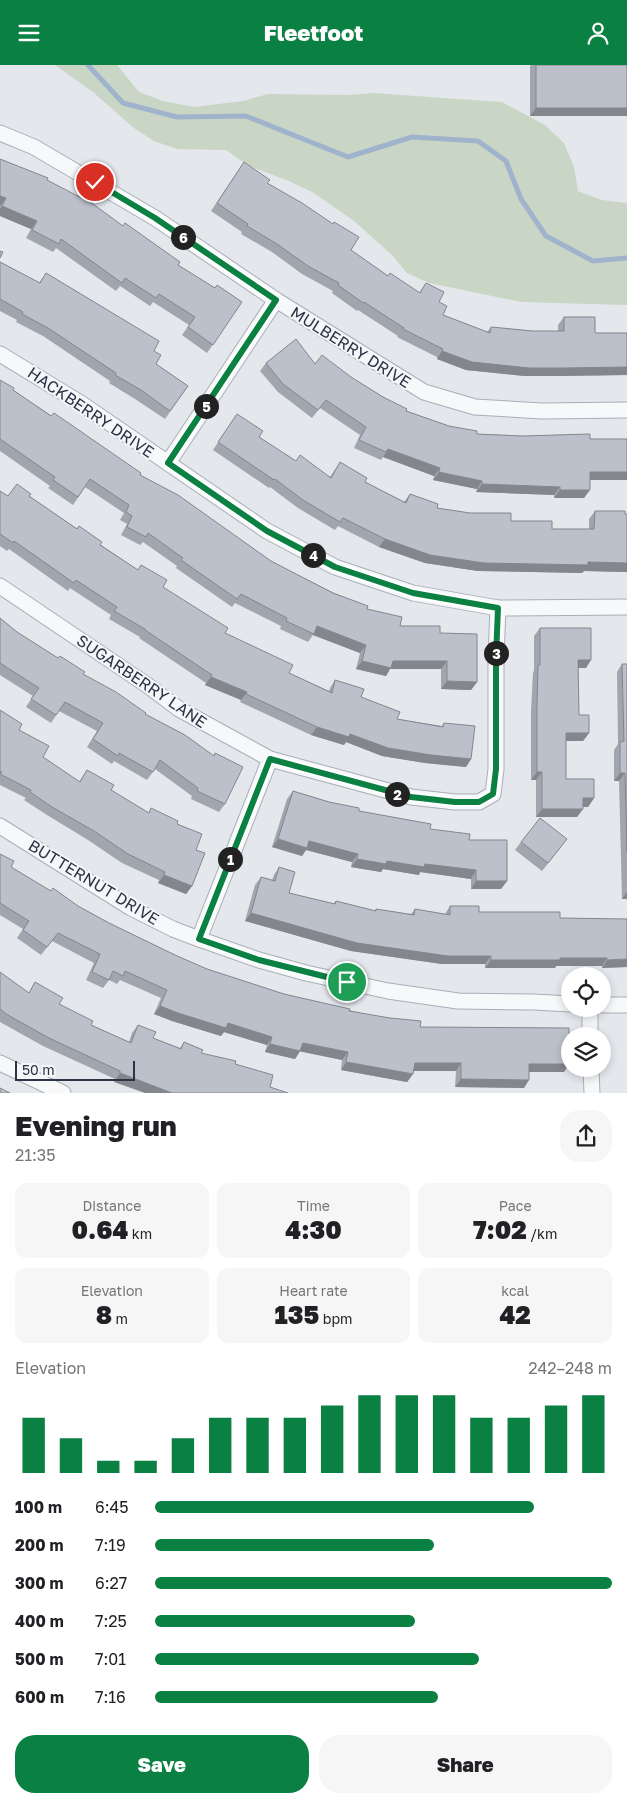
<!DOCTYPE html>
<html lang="en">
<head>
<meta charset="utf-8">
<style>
  :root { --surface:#fff; --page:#f6f6f6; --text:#202124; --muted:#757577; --accent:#0b8043 }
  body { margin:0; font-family:"Golos Text",sans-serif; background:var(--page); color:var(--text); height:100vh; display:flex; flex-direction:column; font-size:19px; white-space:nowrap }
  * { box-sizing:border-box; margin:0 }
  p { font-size:16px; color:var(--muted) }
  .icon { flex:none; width:28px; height:28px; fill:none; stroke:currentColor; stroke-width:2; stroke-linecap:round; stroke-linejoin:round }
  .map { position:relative; height:1028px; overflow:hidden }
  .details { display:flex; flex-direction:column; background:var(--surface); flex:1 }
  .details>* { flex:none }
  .buttons { position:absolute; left:561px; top:902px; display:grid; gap:10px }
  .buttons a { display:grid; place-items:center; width:50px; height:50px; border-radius:50%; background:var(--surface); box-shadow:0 2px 8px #0003; font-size:25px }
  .scale { position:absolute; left:15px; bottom:12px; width:120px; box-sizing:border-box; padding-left:5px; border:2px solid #2b3445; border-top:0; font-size:14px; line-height:18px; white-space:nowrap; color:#2b3445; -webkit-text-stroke:4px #f4f6f9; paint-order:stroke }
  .pin { position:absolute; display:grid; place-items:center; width:42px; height:42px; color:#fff; margin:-21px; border:2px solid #fff; border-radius:50%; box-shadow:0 1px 5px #0007 }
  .km { position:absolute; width:25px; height:25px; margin:-12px; border-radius:50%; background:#222; color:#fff; font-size:14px; line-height:25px; text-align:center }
  .round { display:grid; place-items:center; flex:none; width:52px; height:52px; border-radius:20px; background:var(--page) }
  .headline { display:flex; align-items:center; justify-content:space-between; height:85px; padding:0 15px }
  h1 { font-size:28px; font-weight:800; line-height:38px }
  .stats { display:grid; grid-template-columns:repeat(3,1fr); gap:8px; height:85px; padding:5px 15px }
  .stats div { display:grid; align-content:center; border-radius:12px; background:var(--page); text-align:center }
  .stats b { font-size:25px; font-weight:800 }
  .stats small { font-size:14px; font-weight:400 }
  .stats p { font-size:14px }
  .chart { height:140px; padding:10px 15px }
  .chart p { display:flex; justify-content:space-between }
  .chart svg { width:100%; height:90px; margin-top:5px; stroke:var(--accent); stroke-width:6 }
  .primary-button { display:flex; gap:10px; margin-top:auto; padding:10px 15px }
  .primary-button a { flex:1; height:58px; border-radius:20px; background:var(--accent); color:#fff; font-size:20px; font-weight:800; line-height:58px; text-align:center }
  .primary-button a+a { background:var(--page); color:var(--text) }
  ul { padding:0 15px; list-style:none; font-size:16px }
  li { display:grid; grid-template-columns:80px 60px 1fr; align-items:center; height:38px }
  li i { height:12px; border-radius:6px; background:var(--accent) }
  header { display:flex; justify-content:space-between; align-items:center; height:65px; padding:0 15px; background:var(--accent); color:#fff; font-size:22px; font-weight:800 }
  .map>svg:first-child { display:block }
  .green { fill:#c9d6c5 }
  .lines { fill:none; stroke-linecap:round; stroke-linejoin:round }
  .stream { stroke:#9fb4cc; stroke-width:5 }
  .minor-casing { stroke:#a9aeb7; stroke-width:17 }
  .minor { stroke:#f7f8fa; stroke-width:15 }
  .wall { fill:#a1a5ae }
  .shaded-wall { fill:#83868d }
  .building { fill:#bbc0ca; stroke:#83868d }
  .route-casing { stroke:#fff; stroke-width:10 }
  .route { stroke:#0b8043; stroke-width:6 }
  .labels { text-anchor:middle; stroke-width:4; stroke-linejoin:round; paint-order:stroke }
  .street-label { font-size:16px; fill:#2b3445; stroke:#f4f6f9 }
</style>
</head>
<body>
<header><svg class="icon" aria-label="menu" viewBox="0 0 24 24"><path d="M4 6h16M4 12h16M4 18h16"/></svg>Fleetfoot<svg class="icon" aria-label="person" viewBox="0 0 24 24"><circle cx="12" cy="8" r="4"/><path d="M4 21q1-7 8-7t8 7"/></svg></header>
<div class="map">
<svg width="627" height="1028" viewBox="0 0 627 1028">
  <rect width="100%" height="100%" fill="#e4e7ec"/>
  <path class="green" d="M55 0H117L139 27 163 36 194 42 243 36 268 29 348 30 373 28 502 37 545 60 564 78 574 102 578 126 602 135 627 138V240L521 237 429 218 407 208 392 190 354 156 314 128 291 117 247 100 226 85 177 84 154 76 134 63 93 27Z"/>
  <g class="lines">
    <path class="stream" d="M88 0 123 38 177 52 246 51 348 92 412 72 478 76 506 96 521 134 546 171 593 196 627 193"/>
    <g class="minor-casing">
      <g id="minor">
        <path d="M0 68 34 82 155 153 276 235 424 327 475 342 542 346 627 345"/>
        <path d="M0 289 82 339 267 466 335 502 413 528 498 543 627 542"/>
        <path d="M168 398 276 235"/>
        <path d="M0 521 147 620 179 644 270 694 411 732 455 737H479L493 729 496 704V592L498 543"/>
        <path d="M0 761 131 843 173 864 199 874 259 895 306 908 388 926 458 936 534 937 570 939"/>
        <path d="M199 874 270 694"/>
        <path d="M602 940H627"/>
        <path d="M590 944V971"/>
        <path d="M0 998 63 1028"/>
        <path d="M591 1004 592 1028"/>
      </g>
    </g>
    <use href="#minor" class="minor"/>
  </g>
  <g class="wall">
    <path d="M531 0H627V51H530V1Z"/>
    <path d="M0 94 47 115 123 161 178 200 215 223 242 237 207 288 182 270 189 260 153 237 150 241 120 221 116 226 56 183 53 187 26 173 31 164 0 151Z"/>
    <path d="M244 97 267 118 351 185 388 211 419 228 426 218 439 237 443 250 487 267 491 262 533 266H558V260L564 252 595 268H627V310L558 311H524L466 305 437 294V292L397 272 398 271 358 245 357 246 332 228 333 226 302 209 272 187 241 169 242 167 211 146Z"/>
    <path d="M0 197 39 218 46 208 154 286 156 299 188 321 165 354 135 334 109 318 110 316 43 271 16 257 17 255 0 246Z"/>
    <path d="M266 298 315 299 351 312 383 332 406 346 449 361 477 369 590 374 627 415H590L584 433H554V430L476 427 477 424 433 415 434 411 383 392 381 395 354 383 360 370 320 343 312 353 278 327 260 306Z"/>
    <path d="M0 315 13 325 140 410 271 496 298 510 400 561 440 568 477 617 471 625 441 624V604H390L386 611 356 604 360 588 313 570 308 577 280 564 281 561 235 538 232 542 176 503 177 501 143 477 140 480 121 470 127 459 120 455 124 448 85 422 73 440 48 423 50 421 0 386Z"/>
    <path d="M237 349 259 372 296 396 330 412 340 397 365 417 404 437 410 429 437 443 511 456 552 464H589V454L595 446 627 449V507L584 506 582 508 478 506 425 498 379 482 338 461 335 465 298 443 270 422 269 423 213 385Z"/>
    <path d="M0 426 8 431H29L138 505 141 500 163 522 225 568 289 608 329 626 330 623 335 615 361 632 397 654 442 661 444 658 471 694 466 702 425 698 382 691 346 677 344 680 311 670 240 637 241 635 205 620 206 618 139 573 140 572 109 554 111 550 70 523 68 526 9 484 7 486 0 481Z"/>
    <path d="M0 553 17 567 145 649 213 691 215 688 225 739 219 747 191 734 192 731 155 704 147 715 114 696 112 699 87 682 97 666 59 646 51 658 26 642 33 631 0 610Z"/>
    <path d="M540 563 586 603H578L579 650 589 668 583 676H566V714L594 733 588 742H583V744L577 752H536V715H531V646L533 608 534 605V571Z"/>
    <path d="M622 599H627V834H622L619 716H614V685L618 679 617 607Z"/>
    <path d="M0 645 43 692 79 717 87 705 111 725 148 748 151 743 177 759 196 785 192 821 186 829 158 818 159 815 122 798 88 775 47 750 24 735 26 733 0 720Z"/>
    <path d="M293 726 359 746 469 775 507 816 501 824H471V814L420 807 419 810 383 804 381 807 351 802 352 797 306 785 302 791 272 782 287 734Z"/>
    <path d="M521 777 561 782 542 806 515 785Z"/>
    <path d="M0 789 11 802 51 826 109 858 175 890 207 904 284 929 569 999 564 1007H529L524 1023 455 1022 456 1006H414L413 1009 407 1017 341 1005 342 995 300 986 295 994 265 987 267 980 224 967 221 971 172 956 154 949 161 933 120 915 117 919 109 915 103 923 86 915 94 898 52 876 41 890 17 873 23 864 0 850Z"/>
    <path d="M279 802 289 828 333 839 336 836 375 846 376 844 411 849 415 844 445 849 450 841 479 847 560 853 627 902 602 903V901H556L555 903H485V899H442L351 886 245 856 255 820 261 812 272 815 274 810Z"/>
    <path d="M0 907 29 928 35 917 59 939 91 960 129 977 132 968 138 960 153 973 180 983 184 977 203 985 114 1017 115 1014 43 981 0 957Z"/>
  </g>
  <g class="shaded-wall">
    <path d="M536 43H627V51H530Z"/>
    <path d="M0 131 6 133 0 141Z"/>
    <path d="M2 141 37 156 31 164 0 151V144Z"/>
    <path d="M442 286 627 302V310L558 311H524L466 305 437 294Z"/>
    <path d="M388 384 440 403 434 411 383 392Z"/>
    <path d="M439 407 482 416 477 424 433 415Z"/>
    <path d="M590 407H627V415H584Z"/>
    <path d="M482 419 560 422 554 430 476 427Z"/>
    <path d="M560 425H590L584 433H554Z"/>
    <path d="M385 474 588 497 627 498V507L584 506 582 508 478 506 425 498 379 482Z"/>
    <path d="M317 561 366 580 360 588 313 570Z"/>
    <path d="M578 595H591L586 603H572Z"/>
    <path d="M362 596H447L441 604H390L386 611 356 604Z"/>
    <path d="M211 612 247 627 241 635 205 620Z"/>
    <path d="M447 616 477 617 471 625 441 624Z"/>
    <path d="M317 662 350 669 471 694 466 702 425 698 382 691 346 677 344 680 311 670Z"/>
    <path d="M566 668H589L583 676H560Z"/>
    <path d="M537 707H542L536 715H531Z"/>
    <path d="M620 708H625L619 716H614Z"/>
    <path d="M583 733H594L588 742H577Z"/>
    <path d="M542 744H583L577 752H536Z"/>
    <path d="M278 774 309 776 358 789 352 797 306 785 302 791 272 782Z"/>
    <path d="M357 794 425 799 476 805 471 814 420 807 419 810 383 804 381 807 351 802Z"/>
    <path d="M164 810 192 821 186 829 158 818Z"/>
    <path d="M476 816H507L501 824H471Z"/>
    <path d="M627 827V834H622Z"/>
    <path d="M251 848 491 891 485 899H442L351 886 245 856Z"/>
    <path d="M560 893H607L602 901H556L555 903H485L491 895Z"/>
    <path d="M627 894V902L602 903 607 895Z"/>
    <path d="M160 941 228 958 272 972 267 980 224 967 221 971 172 956 154 949Z"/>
    <path d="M303 978 348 987 342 995 298 986H300L295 994 265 987 270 979Z"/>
    <path d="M346 997 413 1009 407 1017 341 1005Z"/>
    <path d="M415 998H461L456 1006H409Z"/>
    <path d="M529 999H569L564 1007H524Z"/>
    <path d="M120 1008 172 1028H145L114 1017Z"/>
    <path d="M461 1014 529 1015 524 1023 455 1022Z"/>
  </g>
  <g class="building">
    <rect x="536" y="0" width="91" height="43"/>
    <path d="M0 94 48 113 47 115 93 139 123 161 125 158 180 197 178 200 215 223 217 220 242 237 213 280 188 262 195 252 159 229 156 233 125 213 122 218 61 174 59 179 32 165 37 156 2 141 6 133 0 131Z"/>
    <path d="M244 97 270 115 267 118 302 138 333 159 334 157 359 172 351 185 388 211 390 208 420 228 426 218 444 227 439 237 447 241 443 250 490 268 491 262 533 266H564V252H595V268H627V302L564 303H529L472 297 442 286 443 284 403 264 404 263 364 237 363 238 338 220 339 218 308 201 277 179 247 161 248 159 217 138Z"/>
    <path d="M0 186 3 187 0 193Z"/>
    <path d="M0 197 40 218 46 208 159 276 154 286 161 290 156 299 188 321 170 346 141 325 115 310 116 308 48 263 22 249 23 247 0 234Z"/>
    <path d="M296 274 315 299 322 290 351 312 383 332 407 344 406 346 449 361 477 366V369L522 371 590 369V374H627V407H590V425H560V422L482 419V416L439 407 440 403 388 384 386 387 359 375 366 362 326 335 318 345 283 319 266 298Z"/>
    <path d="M0 315 14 323 13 325 51 351 54 348 141 408 140 410 178 430 271 496 298 510 333 528 368 541 367 544 402 552 400 561H440V568L477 569V617L447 616V596H393L391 603 362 596 366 580 317 561 314 569 286 556 287 553 241 529 237 534 181 495 183 493 148 468 146 472 127 462 132 451 126 447 129 440 90 414 78 432 53 415 55 412 0 374Z"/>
    <path d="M237 349 263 366 259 372 296 396 300 390 331 413 340 397 367 413 365 417 406 438 410 429 438 439 437 443 470 448H511V456H552V464H594L595 446H625V449H627V498L588 497V500L484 498 430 490 385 474 343 453 340 457 303 435 275 414 274 415 218 377Z"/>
    <path d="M17 419 31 429 29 431 77 464 79 461 102 477 100 480 138 505 141 500 167 515 163 522 228 563 225 568 293 600 289 608 332 628 335 615 364 624 361 632 400 647 397 654 443 662 444 658 475 661 471 694 431 690 388 683 350 669 349 672 317 662 246 629 247 627 211 612 212 610 145 565V564L114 546 117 542 76 515 74 518 14 476 13 478 0 469V426L8 431Z"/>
    <path d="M0 553 17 567 58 593 60 591 85 607 83 609 116 627 146 648 145 649 185 670 214 691 215 688 243 702 225 739 197 726 198 723 160 695 153 707 119 688 118 691 93 674 103 658 65 637 56 650 31 634 39 623 0 598Z"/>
    <path d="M540 563H591V595H578L579 650H589V668H566V714H594V733H583V744H542V707H537V638L538 600H540Z"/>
    <path d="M622 599H627V787L625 708H620V677L624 676Z"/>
    <path d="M0 645 22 659 19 665 49 681 43 692 80 717 87 705 114 720 111 725 149 748 151 743 178 756 177 759 202 769 196 785 205 788 192 821 164 810 165 807 128 789 94 766 52 742 30 727 31 725 0 709 2 707 0 706Z"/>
    <path d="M293 726 329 737 359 743V746L431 759 430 764 470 769 469 775H507V816H476V805L425 799 424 802 387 796 386 799 357 794 358 789 309 776 307 783 278 774Z"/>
    <path d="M540 753 567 774 548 798 521 777Z"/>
    <path d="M0 789 14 796 11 802 51 826 53 823 78 841 109 858 175 890 207 904 284 929 350 944 349 946 390 953 421 956 420 962 569 963V999H529V1015L461 1014V998H415L413 1009 346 997 348 987 303 978 300 986 270 979 272 972 228 958 226 963 178 948 160 941 167 925 125 906 123 911 113 906 109 915 92 907 100 889 58 868 47 882 23 865 29 856 0 838Z"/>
    <path d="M279 802 295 807 289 828 335 839 336 836 376 846V844L414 850 415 844 450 850V841H479V847H560V853L627 854V894L607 895V893H560V895H491V891H448L357 878 251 848 261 812 275 816Z"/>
    <path d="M0 907 29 928 35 917 63 933 59 939 93 956 91 960 131 978 138 960 156 967 153 973 181 984 184 977 203 985 201 988 236 996 235 999 273 1010 270 1022 288 1028H172L120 1008V1006L49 973 6 949 0 944Z"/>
    <path d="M0 1023 10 1028H0Z"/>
  </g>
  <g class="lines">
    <g class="route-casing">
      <path id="route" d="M95 117 155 153 276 235 168 398 267 466 335 502 413 528 498 543 496 592V704L493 729 479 737H455L411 732 270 694 199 874 259 895 347 917"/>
    </g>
    <use href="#route" class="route"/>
  </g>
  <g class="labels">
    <g class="street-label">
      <text transform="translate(351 282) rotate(32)" y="6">MULBERRY DRIVE</text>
      <text transform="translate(91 347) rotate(34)" y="6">HACKBERRY DRIVE</text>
      <text transform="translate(142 616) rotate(34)" y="6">SUGARBERRY LANE</text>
      <text transform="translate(94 817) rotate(31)" y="6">BUTTERNUT DRIVE</text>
    </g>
  </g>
</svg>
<div class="buttons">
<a><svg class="icon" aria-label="locate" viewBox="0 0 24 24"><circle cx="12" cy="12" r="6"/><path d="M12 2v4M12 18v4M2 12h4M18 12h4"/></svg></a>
<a><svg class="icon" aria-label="layers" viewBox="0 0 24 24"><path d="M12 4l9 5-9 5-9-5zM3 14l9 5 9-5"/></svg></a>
</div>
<div class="scale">50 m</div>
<div class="pin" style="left:347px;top:917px;background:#1e9e55"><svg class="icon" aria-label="arrive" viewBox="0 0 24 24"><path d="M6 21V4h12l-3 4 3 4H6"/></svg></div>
<div class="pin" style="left:95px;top:117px;background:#d93025"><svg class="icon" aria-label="check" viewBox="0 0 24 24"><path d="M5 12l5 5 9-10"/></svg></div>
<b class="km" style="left:230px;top:794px">1</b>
<b class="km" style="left:397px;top:729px">2</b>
<b class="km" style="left:496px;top:588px">3</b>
<b class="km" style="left:313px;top:490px">4</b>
<b class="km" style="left:206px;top:341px">5</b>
<b class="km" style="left:183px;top:172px">6</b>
</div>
<section class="details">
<div class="headline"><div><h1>Evening run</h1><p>21:35</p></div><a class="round"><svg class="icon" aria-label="share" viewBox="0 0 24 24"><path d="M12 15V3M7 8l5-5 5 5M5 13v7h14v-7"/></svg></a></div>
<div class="stats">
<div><p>Distance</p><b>0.64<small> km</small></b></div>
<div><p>Time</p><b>4:30</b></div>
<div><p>Pace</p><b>7:02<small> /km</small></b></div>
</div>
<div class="stats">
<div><p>Elevation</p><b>8<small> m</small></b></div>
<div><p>Heart rate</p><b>135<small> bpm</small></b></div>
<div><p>kcal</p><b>42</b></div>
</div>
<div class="chart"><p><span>Elevation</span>242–248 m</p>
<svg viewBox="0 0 160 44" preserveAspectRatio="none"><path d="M5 44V17M15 44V27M25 44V38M35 44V38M45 44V27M55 44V17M65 44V17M75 44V17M85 44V11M95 44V6M105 44V6M115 44V6M125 44V17M135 44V17M145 44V11M155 44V6"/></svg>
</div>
<ul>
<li><b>100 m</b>6:45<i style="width:83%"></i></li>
<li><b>200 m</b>7:19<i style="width:61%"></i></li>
<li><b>300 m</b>6:27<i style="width:100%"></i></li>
<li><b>400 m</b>7:25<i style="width:57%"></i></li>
<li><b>500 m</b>7:01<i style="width:71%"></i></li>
<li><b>600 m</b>7:16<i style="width:62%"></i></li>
</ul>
<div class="primary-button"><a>Save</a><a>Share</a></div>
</section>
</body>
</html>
